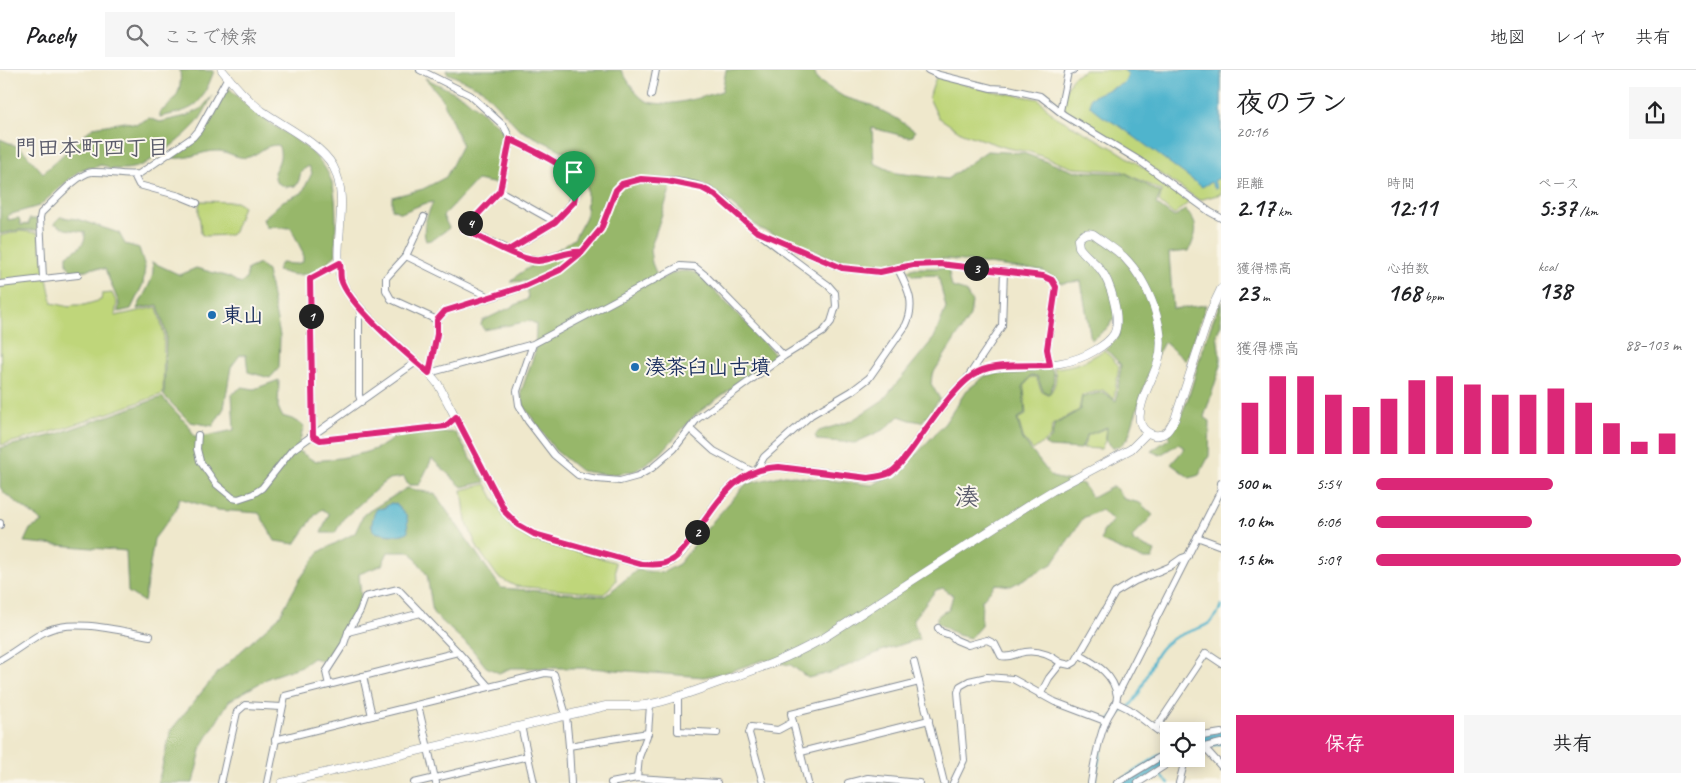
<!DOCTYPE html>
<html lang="ja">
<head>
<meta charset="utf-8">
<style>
  :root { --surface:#fff; --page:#f6f6f6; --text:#202124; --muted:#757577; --line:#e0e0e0; --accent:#db2777 }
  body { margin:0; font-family:Caveat,"Klee One",sans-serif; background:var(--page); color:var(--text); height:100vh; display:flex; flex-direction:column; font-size:19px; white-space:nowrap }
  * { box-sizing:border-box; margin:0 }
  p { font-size:16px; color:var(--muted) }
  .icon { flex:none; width:28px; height:28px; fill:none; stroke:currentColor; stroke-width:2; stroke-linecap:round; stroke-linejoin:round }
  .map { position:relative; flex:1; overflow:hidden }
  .drawer { display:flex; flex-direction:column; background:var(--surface); width:475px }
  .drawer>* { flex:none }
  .fabs { position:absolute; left:1160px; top:652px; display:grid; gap:10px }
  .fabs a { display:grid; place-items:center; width:45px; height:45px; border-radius:0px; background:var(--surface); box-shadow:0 2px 12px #0003; font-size:25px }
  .pin { position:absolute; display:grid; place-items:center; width:42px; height:42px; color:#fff; margin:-51px -21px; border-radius:50% 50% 50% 0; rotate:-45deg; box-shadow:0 0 5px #0007 }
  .pin .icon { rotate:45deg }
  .km { position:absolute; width:25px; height:25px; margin:-12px; border-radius:50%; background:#222; color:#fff; font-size:14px; line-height:25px; text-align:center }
  .round { display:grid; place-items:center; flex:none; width:52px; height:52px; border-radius:0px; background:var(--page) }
  .overview { display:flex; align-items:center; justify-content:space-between; height:85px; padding:0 15px }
  h1 { font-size:28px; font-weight:700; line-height:38px }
  .metrics { display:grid; grid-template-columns:repeat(3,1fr); gap:8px; height:85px; padding:5px 15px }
  .metrics div { display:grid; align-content:center }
  .metrics b { font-size:25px; font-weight:700 }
  .metrics small { font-size:14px; font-weight:400 }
  .metrics p { font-size:14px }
  .chart { height:140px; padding:10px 15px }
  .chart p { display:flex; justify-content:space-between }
  .chart svg { width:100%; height:90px; margin-top:5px; stroke:var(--accent); stroke-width:6 }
  .primary-button { display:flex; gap:10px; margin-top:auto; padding:10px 15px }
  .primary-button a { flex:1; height:58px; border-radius:0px; background:var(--accent); color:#fff; font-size:20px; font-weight:700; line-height:58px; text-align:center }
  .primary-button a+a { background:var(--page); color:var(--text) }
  ul { padding:0 15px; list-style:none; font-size:16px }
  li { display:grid; grid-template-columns:80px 60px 1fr; align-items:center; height:38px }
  li i { height:12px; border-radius:6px; background:var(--accent) }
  header { display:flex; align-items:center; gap:30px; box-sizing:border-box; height:70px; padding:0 25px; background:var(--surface); border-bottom:1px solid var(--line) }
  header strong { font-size:24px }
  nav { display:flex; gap:28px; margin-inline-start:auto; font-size:18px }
  .search { width:350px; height:45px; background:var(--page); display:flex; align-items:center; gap:12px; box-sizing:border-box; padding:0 18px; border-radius:0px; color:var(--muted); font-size:19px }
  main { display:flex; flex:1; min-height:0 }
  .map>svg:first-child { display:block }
  .green { fill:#bfd67a; stroke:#6d826c }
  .forest { fill:#97b76a; stroke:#597364; fill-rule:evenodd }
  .water { fill:#4fb4cd; stroke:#357296 }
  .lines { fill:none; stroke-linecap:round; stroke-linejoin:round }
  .stream { stroke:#4fb4cd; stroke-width:2.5 }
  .river { stroke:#4fb4cd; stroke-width:14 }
  .minor-casing { stroke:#858c95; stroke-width:8 }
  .tertiary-casing { stroke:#858c95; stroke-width:9 }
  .minor { stroke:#fff; stroke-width:6 }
  .tertiary { stroke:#fff; stroke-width:8 }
  .route-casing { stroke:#fff; stroke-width:10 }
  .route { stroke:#db2777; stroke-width:6 }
  .poi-dot { fill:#1f6fb2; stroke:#fbf7ec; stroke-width:2 }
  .labels { text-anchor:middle; stroke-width:4; stroke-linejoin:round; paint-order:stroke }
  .poi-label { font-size:21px; font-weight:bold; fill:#1b2f5e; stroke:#fbf7ec; text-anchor:start }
  .neighbourhood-label { font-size:22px; font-weight:bold; fill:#5b5c6b; stroke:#fbf7ec }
  .quarter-label { font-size:24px; font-weight:bold; fill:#5b5c6b; stroke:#fbf7ec }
</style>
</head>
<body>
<header>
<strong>Pacely</strong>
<div class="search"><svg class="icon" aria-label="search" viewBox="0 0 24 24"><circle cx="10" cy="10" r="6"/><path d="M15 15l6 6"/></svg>ここで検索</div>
<nav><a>地図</a><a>レイヤ</a><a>共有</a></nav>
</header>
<main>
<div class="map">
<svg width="1221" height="713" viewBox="0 0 1221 713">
  <rect width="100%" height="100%" fill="#fbf7ec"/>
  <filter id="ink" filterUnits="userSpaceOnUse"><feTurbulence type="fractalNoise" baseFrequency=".02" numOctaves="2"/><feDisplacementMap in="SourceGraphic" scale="10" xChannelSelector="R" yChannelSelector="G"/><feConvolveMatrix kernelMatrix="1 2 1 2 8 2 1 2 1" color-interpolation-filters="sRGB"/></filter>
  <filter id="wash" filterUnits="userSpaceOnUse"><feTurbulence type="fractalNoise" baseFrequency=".0096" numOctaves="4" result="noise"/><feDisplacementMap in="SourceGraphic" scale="20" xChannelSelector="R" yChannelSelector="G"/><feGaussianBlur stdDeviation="1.12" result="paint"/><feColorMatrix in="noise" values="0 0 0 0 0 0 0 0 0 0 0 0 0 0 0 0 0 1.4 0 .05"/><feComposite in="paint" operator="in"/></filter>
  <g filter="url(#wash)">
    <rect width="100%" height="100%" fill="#efe8cc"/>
    <g class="green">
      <path d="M1085 0H1221V124L1199 130 1119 75 1065 41C1062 30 1066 15 1074 6 1077 4 1082 2 1085 0Z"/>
      <path d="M936 7 987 20 1039 29 1053 45 1118 81 1161 109 1189 132 1174 145 1159 132 1162 121 1122 101 1073 98 1030 82 1007 78 962 63 938 47 929 28Z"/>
      <path d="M200 131 236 132 243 136 234 162 230 165 205 166 201 164C201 153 197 141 200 131Z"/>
      <path d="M20 161 38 163 52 233 70 237 72 235H84L101 230 102 224 112 223 117 233 115 246 157 237 164 264 163 324 62 359 1 375 0 166Z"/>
      <path d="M1104 280 1119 296 1114 329 1103 320 1082 325 1079 340 1052 355 1051 367 1033 380 1024 370 1018 349 1026 345 1024 317 1030 307H1036L1042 322 1049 325C1055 316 1058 310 1054 298 1075 296 1086 292 1104 280Z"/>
      <path d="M1107 358 1105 371 1101 379 1083 378 1088 365Z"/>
      <path d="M486 414 506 452 514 461 529 468 615 492 616 511 604 524 515 516 498 507 478 479 466 451 462 420Z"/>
    </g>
    <g class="forest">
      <path d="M180 0 214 1C200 37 197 39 160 47V42C177 30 182 21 180 0Z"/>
      <path d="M446 0H621C628 10 637 29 649 32 669 38 702 27 722 21L726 0H814L817 10 844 27 871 35 896 48 915 61 913 66 908 67 872 58 874 93 896 103 947 109 987 81 1023 83 1073 101 1125 103 1161 123 1156 134 1174 147 1185 140C1200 155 1197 162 1189 181L1169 183 1173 239 1206 235 1186 291 1164 272 1150 299 1128 368 1119 377H1112L1106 370 1107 357 1087 365 1081 379 1049 377 1044 374 1052 368 1054 355 1080 340 1082 327 1103 322 1116 331 1121 295 1106 279 1118 267 1122 251 1112 250 1109 257 1091 270 1081 211 1062 213 1043 201 948 189 916 188 876 196 840 191 759 158 721 125 705 115 674 108 650 180 652 193 659 210C673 203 681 198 697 203L758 265 776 286 695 345 661 383 635 401 609 405 581 401 555 380 523 335 521 322 535 282 536 254 530 251 484 260 481 255 482 251 528 229 526 211 510 212 519 204 574 169 586 147 587 121 585 101 569 84 520 60 482 19 447 3Z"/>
      <path d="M425 8 464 27 502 59 506 74 497 114 477 110 443 146 449 158 434 169 426 171C421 158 428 144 433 132L423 134 401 143 392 139V127L423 119 446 107 462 75 442 28Z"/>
      <path d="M225 19H230C241 31 254 41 267 51 292 68 323 83 332 113 338 132 335 165 336 185 316 202 303 211 277 200L281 193 295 194 303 192V183L291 158 266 157 263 149 283 131 302 123 312 103 309 96 301 101 299 110 296 116 286 117 276 112 274 102C279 93 283 85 278 75 263 75 261 83 249 87 238 90 228 81 218 81 202 80 186 92 170 87L199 68Z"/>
      <path d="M212 26C208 34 204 43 199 50 190 63 152 93 136 97 127 100 118 99 109 99L106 96 100 95C95 99 87 96 79 101L39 136 8 145V150L19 148 21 155 29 154V149H37L38 160H19L0 164V69L21 78 43 103 93 57 125 52 137 54 149 48 160 52 186 46 202 38Z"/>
      <path d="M60 147 77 149 119 163 125 174 139 178 145 197 143 214 131 239 118 242 119 233 105 199 92 198 74 204 67 195V185C78 179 86 175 85 162L65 159 54 153Z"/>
      <path d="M152 192 180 205 196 198 229 207 241 214 246 209 248 199 259 194 267 201 280 266 279 298 270 308 248 302 246 285H240L231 297 224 338 213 356 190 352 164 326 166 264 158 235 137 239C143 224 157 208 152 192Z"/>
      <path d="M915 198H948L952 217 965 221 972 232 970 246 932 305 931 314 940 329 922 352 910 350 899 346 885 359 855 373 817 370 815 365 819 361 851 351 883 330 934 268 946 238 938 205 913 206 907 200Z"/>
      <path d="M1221 231V254L1217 264 1221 295 1204 347 1210 351 1209 386 1199 405 1190 408 1171 394 1185 378 1178 374 1160 385 1151 381 1170 368 1169 365C1189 339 1194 305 1204 275 1209 260 1215 246 1221 231Z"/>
      <path d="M1052 299C1056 309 1053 315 1049 324L1043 321 1037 306H1030L1023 317 1025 344 1017 349 1023 370 1052 407 1083 414 1092 428 1114 416 1124 429 1140 433 1153 445 1132 467 1134 472 1155 481 1152 489H1142L1101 471 1103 462 1113 450 1101 440 1083 448 1052 494 1011 516 996 514 982 530 981 556 970 568 958 565 937 553V547L943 542 949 540 953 525 943 518 936 520 913 549 919 569 884 580 833 602 808 608 791 595 763 590 728 602 704 607 589 598H511L499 603 486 597 471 578 433 543 427 505 411 482H388L382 495 359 504 361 527 337 577 324 591 313 588 302 596 270 607 229 631 202 676 193 713H158L171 660 218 602 279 547 300 509 319 482 355 463 364 444 407 418 435 424 501 518 605 526 637 500 662 503 679 494 714 450 746 414 785 405 872 415 902 400 945 353 966 321 985 306 1011 300ZM391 433 396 434 407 446 403 464 390 465 374 462 371 455 375 448V442Z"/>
      <path d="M279 310 278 337 282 346 292 349 304 356 297 380 314 391C336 389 379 384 394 367L455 362 485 412 462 417 432 389 419 415H408L404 407 389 409 382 414 343 449 335 463H321L329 444 322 439 315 445 295 474 275 471 259 443 218 440 179 428 176 440 154 469 144 532 128 522 126 481 24 472 30 459 43 452 4 423 0 417V378L57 364 162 327 189 356 194 366H206L234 360 232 324 242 317 254 319Z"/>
    </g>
    <g class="water">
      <path d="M1124 0H1221V107L1214 111 1217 118 1215 119 1211 112 1202 117 1121 57 1102 46 1090 36V28C1101 21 1114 19 1125 12L1128 5Z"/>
      <path d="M391 433 396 434 407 446 408 462C398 467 385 464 374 462 370 457 373 444 377 439L384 438Z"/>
    </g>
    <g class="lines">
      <g class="stream">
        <path d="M1160 705 1169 713"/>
        <path d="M1094 713 1101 679 1111 648C1117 644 1125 641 1130 636 1147 618 1148 588 1167 573 1186 556 1213 564 1221 535"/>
      </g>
      <g class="river">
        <path d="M1196 672 1221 668"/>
        <path d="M1127 713 1169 686"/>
      </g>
    </g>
  </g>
  <g filter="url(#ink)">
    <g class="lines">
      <g class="minor-casing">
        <g id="minor">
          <path d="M420 0 470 25 504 56 510 69 500 121 464 159 530 190C548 191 564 180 582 182"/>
          <path d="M928 0 939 5 991 18 1008 19 1040 26 1064 45 1140 91 1210 142 1221 148"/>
          <path d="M651 25 656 0"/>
          <path d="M1060 41 1068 2 1073 0"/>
          <path d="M134 105 139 115 180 126 197 133"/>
          <path d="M500 121 555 152"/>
          <path d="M424 147 406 186 386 208V220L391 229 437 250"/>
          <path d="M767 166 842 198 880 202 913 195 940 194 1004 201 1002 256 966 310"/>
          <path d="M507 181C530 167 573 149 576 119 577 115 576 109 573 105 559 91 528 79 510 69"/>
          <path d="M406 186 489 227"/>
          <path d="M1004 201 1043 206 1053 210 1056 217 1047 279 1050 295"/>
          <path d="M43 208 40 148 41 143C52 133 78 103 92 102 108 101 123 106 139 104L193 67 199 60 228 7"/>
          <path d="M0 214 78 205"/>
          <path d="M533 274 517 321 519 335 528 351 554 385 578 405 597 409 620 411 638 406 652 398 674 379 697 349 784 286 823 262 831 252 836 236 835 223 828 215C804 197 779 179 755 160 739 146 722 125 702 117 686 111 633 104 620 116 609 126 606 153 595 166 585 179 573 192 559 200 525 220 482 229 445 241L437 250V264L429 303 533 274 680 196 695 197 705 205 784 286"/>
          <path d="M361 332 359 325V249L362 240"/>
          <path d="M690 359 714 381 753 402"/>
          <path d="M198 365 197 379 200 391 216 414 233 428 238 429 253 424 262 418 292 380 416 292"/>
          <path d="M313 366 310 209 340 193"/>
          <path d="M313 366 320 370 446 356 456 347"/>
          <path d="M756 401 764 387 811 345 852 321 869 308 906 255C916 233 908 219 898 199"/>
          <path d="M0 453V455"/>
          <path d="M1197 467 1221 476"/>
          <path d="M938 558 941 562 950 565 956 570 968 575 987 570 995 574 1001 586C1008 588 1014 585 1020 583 1035 579 1049 584 1061 593"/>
          <path d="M348 562 421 543"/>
          <path d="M1080 585C1098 595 1114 605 1117 626"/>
          <path d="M0 590C16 581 30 569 46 561 74 548 120 561 150 566"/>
          <path d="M914 592 919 612"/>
          <path d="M363 606 372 646"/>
          <path d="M329 615 326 602 344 574 348 562 360 541 365 527 398 519 458 582"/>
          <path d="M1040 625 1049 608 1061 593 1070 595 1075 592 1115 523 1135 511 1169 497 1182 488 1188 486"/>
          <path d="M678 627V661L717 663"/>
          <path d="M1117 633 1129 639 1169 669"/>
          <path d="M418 635 436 713"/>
          <path d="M521 656 534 713"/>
          <path d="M1156 658 1206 583 1221 593"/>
          <path d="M1196 667 1221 663"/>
          <path d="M275 670 489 617"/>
          <path d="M569 676 648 663"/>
          <path d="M1203 676 1221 696"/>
          <path d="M1196 679 1221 673"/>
          <path d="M801 682 929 650"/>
          <path d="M637 708 639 687 648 663 650 635"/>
          <path d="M221 713 237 642 245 635 282 637"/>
          <path d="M267 713 285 626 458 582 489 617 545 603 554 604 566 645 569 676 571 713"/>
          <path d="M414 713 528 686"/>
          <path d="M611 713 637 708 717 713"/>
          <path d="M763 713 749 663 751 657 778 660 793 652"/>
          <path d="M808 713 791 644 919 612 944 713"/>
          <path d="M848 713 868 708 919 713"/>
          <path d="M953 713 964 690 958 622 960 616 969 611 987 607 1013 609 1055 632 1105 651"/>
          <path d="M1091 713C1094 692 1098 670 1106 651 1109 642 1117 636 1117 626L1220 422 1221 413"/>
          <path d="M1117 713 1160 687 1169 680"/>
          <path d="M1138 713 1175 689"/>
          <path d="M1179 713 1184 694 1183 689"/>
        </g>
      </g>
      <g class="tertiary-casing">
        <g id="tertiary">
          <path d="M222 0C234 15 246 29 262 41 283 56 320 73 333 96 351 130 332 173 341 209 348 234 408 285 429 303L438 314 506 443 518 455 534 465 641 494C650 495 660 496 668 493 678 489 684 479 690 471 715 437 732 399 779 397L868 408C875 407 883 407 890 403 900 397 906 386 913 377 929 356 954 315 977 303 988 297 1001 297 1014 297 1042 295 1069 296 1094 281 1101 277 1110 271 1114 264 1122 249 1110 211 1100 199 1094 191 1085 186 1079 177L1078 170C1082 164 1087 162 1093 164 1104 172 1115 179 1124 187 1148 211 1168 260 1158 292 1153 309 1137 334 1140 351 1142 362 1156 370 1166 362 1170 359 1172 353 1175 349L1211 240 1221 219"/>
          <path d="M282 713 606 636C621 636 636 637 651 634 675 629 697 620 720 612 758 599 787 589 822 569L1029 435 1052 421 1131 379 1147 363"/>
        </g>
      </g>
      <use href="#minor" class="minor"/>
      <use href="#tertiary" class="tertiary"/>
    </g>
  </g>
  <g class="lines" filter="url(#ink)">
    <g class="route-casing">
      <path id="route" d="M574 132 555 152 507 181C517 185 528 191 538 191 554 190 567 180 582 182L560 200 525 216 445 241 437 250V264L429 303C407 284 348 235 341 209 340 204 341 198 340 193L310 209 313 366 320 370 446 356 456 347 506 443 518 455 534 464 641 494C655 495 666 496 677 486 711 452 723 399 779 397L868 408C875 407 883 406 890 403 899 397 905 388 911 380 927 358 955 314 978 302 996 293 1029 296 1050 295L1047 279 1056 217 1052 210 1043 206 940 194 913 195 880 202 842 198 756 161 715 125 702 118 667 111 641 109 622 114 616 120 601 159 582 182C567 181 555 188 540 190 523 193 480 167 464 159L500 121 510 69C525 77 564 94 574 106 579 113 575 124 574 132"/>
    </g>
    <use href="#route" class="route"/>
  </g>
  <g class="poi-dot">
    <circle cx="212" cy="245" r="5"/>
    <circle cx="635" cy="297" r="5"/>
  </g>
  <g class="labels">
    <g class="poi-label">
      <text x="222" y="252">東山</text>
      <text x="645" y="304">湊茶臼山古墳</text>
    </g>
    <g class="neighbourhood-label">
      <text x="92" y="85">門田本町四丁目</text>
    </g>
    <g class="quarter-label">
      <text x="967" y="435">湊</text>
    </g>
  </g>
</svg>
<div class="fabs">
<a><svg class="icon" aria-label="locate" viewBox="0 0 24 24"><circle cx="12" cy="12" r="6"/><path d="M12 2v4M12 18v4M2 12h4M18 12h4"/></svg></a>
</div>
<div class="pin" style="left:574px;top:132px;background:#1e9e55"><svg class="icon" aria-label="arrive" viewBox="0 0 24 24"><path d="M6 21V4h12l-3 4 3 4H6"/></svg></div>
<b class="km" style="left:311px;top:246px">1</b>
<b class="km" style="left:697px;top:462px">2</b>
<b class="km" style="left:976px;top:198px">3</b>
<b class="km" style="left:470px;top:153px">4</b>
</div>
<section class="drawer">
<div class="overview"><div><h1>夜のラン</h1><p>20:16</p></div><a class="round"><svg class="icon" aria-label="share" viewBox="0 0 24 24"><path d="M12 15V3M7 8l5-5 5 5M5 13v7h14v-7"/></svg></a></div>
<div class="metrics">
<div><p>距離</p><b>2.17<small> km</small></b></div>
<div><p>時間</p><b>12:11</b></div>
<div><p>ペース</p><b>5:37<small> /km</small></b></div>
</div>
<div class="metrics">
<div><p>獲得標高</p><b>23<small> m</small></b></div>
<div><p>心拍数</p><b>168<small> bpm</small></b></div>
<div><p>kcal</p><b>138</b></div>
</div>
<div class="chart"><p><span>獲得標高</span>88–103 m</p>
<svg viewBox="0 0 160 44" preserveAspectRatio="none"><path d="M5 44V19M15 44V6M25 44V6M35 44V15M45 44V21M55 44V17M65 44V8M75 44V6M85 44V10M95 44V15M105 44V15M115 44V12M125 44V19M135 44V29M145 44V38M155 44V34"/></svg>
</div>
<ul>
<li><b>500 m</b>5:54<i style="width:58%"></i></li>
<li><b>1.0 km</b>6:06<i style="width:51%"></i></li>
<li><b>1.5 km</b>5:09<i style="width:100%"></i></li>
</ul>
<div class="primary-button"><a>保存</a><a>共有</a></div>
</section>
</main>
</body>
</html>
